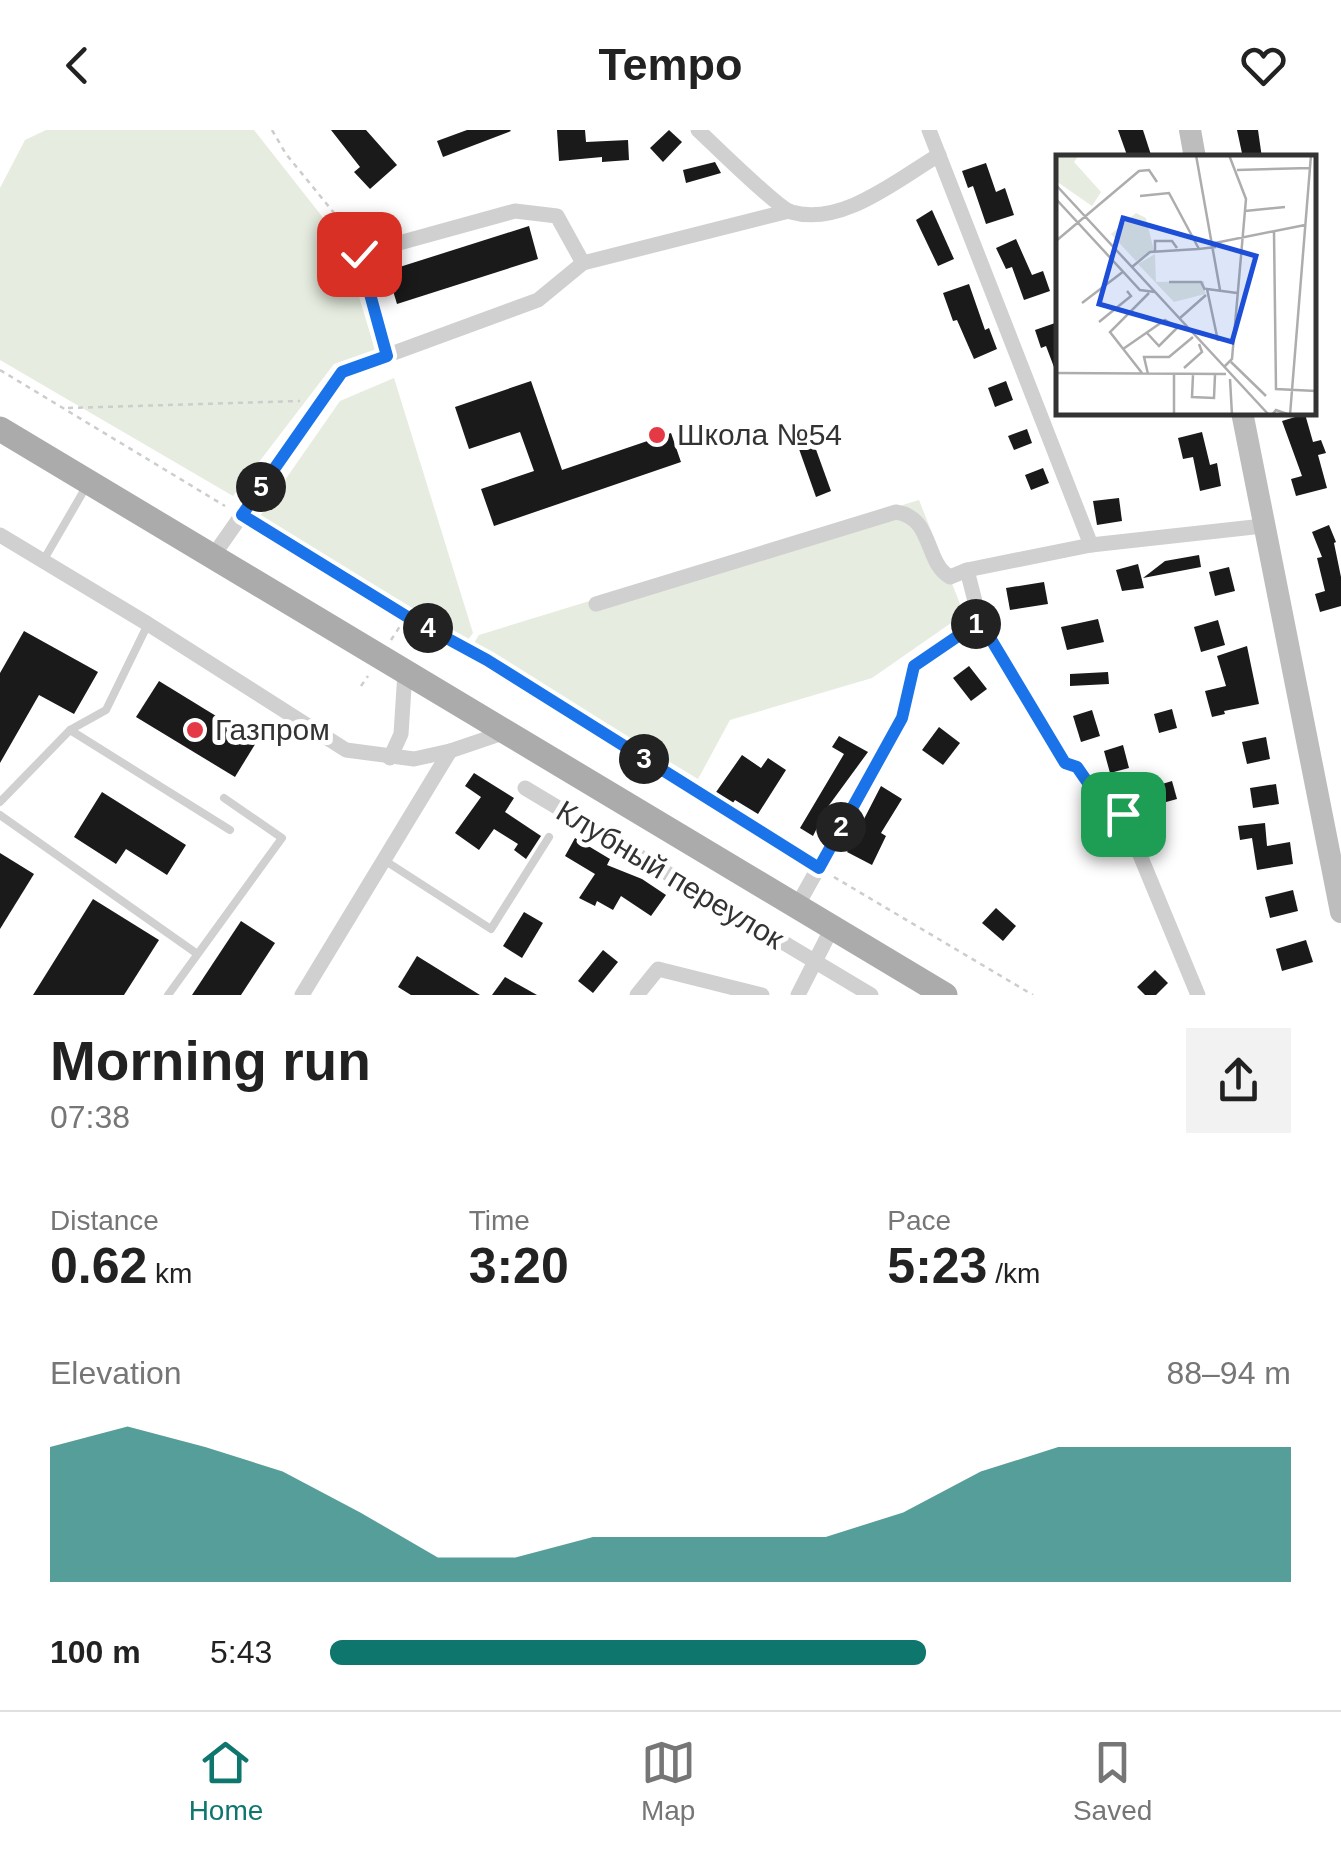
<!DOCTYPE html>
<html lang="en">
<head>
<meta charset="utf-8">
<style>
  :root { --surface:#fff; --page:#f2f2f2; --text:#222; --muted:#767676; --line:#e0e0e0; --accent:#0f766e }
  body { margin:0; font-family:Arial,sans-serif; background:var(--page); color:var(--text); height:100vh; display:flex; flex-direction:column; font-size:38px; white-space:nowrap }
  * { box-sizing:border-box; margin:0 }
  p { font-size:32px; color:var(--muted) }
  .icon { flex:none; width:55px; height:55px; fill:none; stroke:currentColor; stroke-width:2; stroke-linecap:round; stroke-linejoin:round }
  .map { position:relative; height:865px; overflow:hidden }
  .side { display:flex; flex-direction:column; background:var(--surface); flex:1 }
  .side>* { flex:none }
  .pin { position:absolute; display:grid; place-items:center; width:85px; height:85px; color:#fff; margin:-42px; border-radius:20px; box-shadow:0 5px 15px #0006 }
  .km { position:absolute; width:50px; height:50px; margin:-25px; border-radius:50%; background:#222; color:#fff; font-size:28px; line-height:50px; text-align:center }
  .round { display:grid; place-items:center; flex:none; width:105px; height:105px; border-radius:0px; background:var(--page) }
  .summary { display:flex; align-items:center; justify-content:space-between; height:170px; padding:0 50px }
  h1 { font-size:55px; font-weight:700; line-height:75px }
  .metrics { display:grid; grid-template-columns:repeat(3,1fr); gap:15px; height:170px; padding:10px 50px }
  .metrics div { display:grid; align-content:center }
  .metrics b { font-size:50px; font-weight:700 }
  .metrics small { font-size:28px; font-weight:400 }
  .metrics p { font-size:28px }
  .chart { height:280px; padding:20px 50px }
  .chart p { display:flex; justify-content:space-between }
  .chart svg { width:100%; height:180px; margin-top:10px; fill:var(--accent); opacity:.7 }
  ul { padding:0 50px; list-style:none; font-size:32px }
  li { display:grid; grid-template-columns:160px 120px 1fr; align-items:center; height:75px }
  li i { height:25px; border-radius:12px; background:var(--accent) }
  header { display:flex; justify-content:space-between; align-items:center; height:130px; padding:0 50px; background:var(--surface); font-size:45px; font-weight:700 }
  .menu { display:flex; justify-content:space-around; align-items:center; height:140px; border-top:2px solid var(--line); background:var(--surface); font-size:28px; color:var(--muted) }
  .menu a { display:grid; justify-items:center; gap:5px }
  .menu .on { color:var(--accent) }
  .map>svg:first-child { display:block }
  .green { fill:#e6ecdf }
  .building { fill:#1a1a1a }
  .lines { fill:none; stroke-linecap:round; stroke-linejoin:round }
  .path { stroke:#cdcdcd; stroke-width:2.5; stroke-dasharray:5 5; stroke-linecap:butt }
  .lane { stroke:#d0d0d0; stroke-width:8 }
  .street { stroke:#d0d0d0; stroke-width:15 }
  .secondary { stroke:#bdbdbd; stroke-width:22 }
  .primary { stroke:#ababab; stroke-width:25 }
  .route-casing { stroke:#fff; stroke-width:20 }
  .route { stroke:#1a73e8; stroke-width:12 }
  .poi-dot { fill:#e63946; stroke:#fff; stroke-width:4 }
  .labels { text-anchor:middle; stroke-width:10; stroke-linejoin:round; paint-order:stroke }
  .poi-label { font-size:30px; fill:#333; stroke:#fff; text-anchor:start }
  .street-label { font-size:30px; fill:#333; stroke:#fff }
  .inset-road { fill:none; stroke:#adadad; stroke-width:2.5 }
  .view { fill:#1d4ed8; fill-opacity:0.15; stroke:#1d4ed8; stroke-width:5 }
  .inset-edge { fill:none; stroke:#333; stroke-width:5 }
</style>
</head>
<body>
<header><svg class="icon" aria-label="back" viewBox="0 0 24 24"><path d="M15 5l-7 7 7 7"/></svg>Tempo<svg class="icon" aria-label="heart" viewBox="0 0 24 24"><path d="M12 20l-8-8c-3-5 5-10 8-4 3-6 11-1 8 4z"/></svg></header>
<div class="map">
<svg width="1341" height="865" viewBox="0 0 1341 865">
  <rect width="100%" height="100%" fill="#fff"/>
  <g class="green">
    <path d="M46 0H254L343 113 375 220 334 234 233 366 0 230V58L25 10Z"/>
    <path d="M394 248 473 503 467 511 260 386 340 271Z"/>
    <path d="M919 370 964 484 872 548 730 590 698 649 474 513 479 505Z"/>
  </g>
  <g class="building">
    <path d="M331 0H366L397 35 370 59 354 42 360 37Z"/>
    <path d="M467 0H510L511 1 443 27 437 11Z"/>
    <path d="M557 0H585L586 12 628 10 629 30 602 32V27L559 31Z"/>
    <path d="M669 0 682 12 663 32 650 18Z"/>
    <path d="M1118 0H1143L1152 28H1128Z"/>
    <path d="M1237 0H1258L1262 28H1243Z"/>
    <path d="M715 32 721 43 686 53 683 40Z"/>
    <path d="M986 33 996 62 1005 58 1014 85 986 94 973 56 968 58 962 41Z"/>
    <path d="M932 80 954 129 938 136 916 90Z"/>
    <path d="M529 96 538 129 397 174 387 141Z"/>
    <path d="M1016 109 1032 145 1043 141 1050 161 1024 170 1012 137 1006 139 996 118Z"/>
    <path d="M969 154 985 200 989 198 997 219 974 229 957 190 953 191 943 163Z"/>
    <path d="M1058 192V244L1057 245 1046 216 1041 218 1035 200Z"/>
    <path d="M531 251 562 340 671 303 681 332 494 396 481 359 534 341 520 302 469 319 455 277Z"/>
    <path d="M1006 251 1013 270 995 277 988 258Z"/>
    <path d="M1305 284 1313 312 1321 310 1326 323 1318 325 1327 358 1296 366 1291 349 1302 346 1282 291Z"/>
    <path d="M1027 299 1032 313 1014 320 1008 306Z"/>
    <path d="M1202 302 1210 335 1217 333 1221 356 1200 361 1193 327 1183 329 1178 308Z"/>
    <path d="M814 314 831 361 816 367 799 319Z"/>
    <path d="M1043 338 1049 353 1031 360 1025 345Z"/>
    <path d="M1119 368 1122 391 1097 395 1093 371Z"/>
    <path d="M1329 395 1336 412 1334 413 1341 447V476L1320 482 1315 464 1325 461 1317 428 1322 427 1312 402Z"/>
    <path d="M1199 425 1201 437 1143 448 1165 431Z"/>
    <path d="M1138 434 1144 458 1122 461 1116 440Z"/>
    <path d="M1229 437 1235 461 1215 466 1209 442Z"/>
    <path d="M1044 452 1048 474 1010 480 1006 458Z"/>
    <path d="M1098 489 1104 512 1067 520 1061 497Z"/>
    <path d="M1218 490 1225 515 1201 522 1194 497Z"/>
    <path d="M24 501 98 542 74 584 39 565 0 633V543Z"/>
    <path d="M1247 516 1259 574 1224 581 1225 584 1212 587 1205 561 1226 556 1217 526Z"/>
    <path d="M969 536 987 559 971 571 953 548Z"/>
    <path d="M1108 542 1109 554 1070 556V544Z"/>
    <path d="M159 551 257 611 235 647 136 587Z"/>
    <path d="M1172 579 1177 598 1159 603 1154 584Z"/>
    <path d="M1092 580 1100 606 1081 612 1073 586Z"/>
    <path d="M939 597 960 613 943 635 922 620Z"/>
    <path d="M839 606 868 622 827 678 813 706 800 698 844 624 832 617Z"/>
    <path d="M1266 607 1270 629 1247 634 1242 612Z"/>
    <path d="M1123 615 1129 638 1110 643 1104 621Z"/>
    <path d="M742 625 761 638 768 628 786 640 758 684 735 670 730 677 714 665Z"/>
    <path d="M474 643 514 668 505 682 541 706 526 729 514 720 518 714 494 699 479 720 455 703 481 667 465 656Z"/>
    <path d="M1172 651 1177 669 1148 677 1143 660Z"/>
    <path d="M1276 654 1279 674 1253 678 1250 658Z"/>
    <path d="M881 656 902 669 881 703 886 706 872 735 847 722Z"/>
    <path d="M102 662 186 715 167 745 126 719 116 734 74 707Z"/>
    <path d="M1265 693 1267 716 1290 712 1293 734 1257 740 1252 708 1240 710 1238 696Z"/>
    <path d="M575 708 610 729 607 735 642 749 666 765 651 786 621 766 613 780 597 771 595 776 579 768 595 744 565 726Z"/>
    <path d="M0 723 34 744 0 799Z"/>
    <path d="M1293 760 1298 781 1270 788 1265 767Z"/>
    <path d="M93 769 159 810 124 865H33Z"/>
    <path d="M996 778 1016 796 1003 811 982 793Z"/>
    <path d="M524 782 543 793 522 828 503 816Z"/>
    <path d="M241 791 275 813 241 865H192Z"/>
    <path d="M1306 810 1313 832 1282 841 1276 819Z"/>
    <path d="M603 820 618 832 593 863 578 851Z"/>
    <path d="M417 826 480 865H411L398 857Z"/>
    <path d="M1155 840 1168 853 1156 865H1145L1137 857Z"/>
    <path d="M505 847 537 865H492Z"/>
  </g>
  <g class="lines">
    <g class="path">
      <path d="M272 0 286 24 356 110"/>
      <path d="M0 240 225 376"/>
      <path d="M68 278 300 271"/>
      <path d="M254 393 406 486 487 530 806 730"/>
      <path d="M391 510 406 487"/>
      <path d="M361 556 368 546"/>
      <path d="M834 747 1033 865"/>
    </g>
    <g class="lane">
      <path d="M43 431 86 357"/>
      <path d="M70 600 230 700"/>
      <path d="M0 672 70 600 106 580 148 494"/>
      <path d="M0 685 196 823"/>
      <path d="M384 730 491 799 549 707"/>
      <path d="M168 865 282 708 224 668"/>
    </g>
    <g class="street">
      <path d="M698 0C713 14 778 78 791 82 842 97 898 49 939 25"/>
      <path d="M929 0 1091 415"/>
      <path d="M387 225 359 124 515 81 557 86 583 133"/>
      <path d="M0 405 148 494 346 620 414 629 450 621 506 602"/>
      <path d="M213 426 342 242 538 170 583 133 789 81"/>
      <path d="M596 474 896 382C934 388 924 432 950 447L967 440"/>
      <path d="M390 628 401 604 405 542"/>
      <path d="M525 658 871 865"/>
      <path d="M797 776 902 588 914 536 980 491"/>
      <path d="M302 865 450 621"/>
      <path d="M637 865 658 839 762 865"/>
      <path d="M798 865 832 798"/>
      <path d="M1198 865 1123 684 1106 679 1077 637 1065 633 980 491 967 440 1091 415 1263 396"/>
    </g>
    <g class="secondary">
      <path d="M1190 0 1195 28"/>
      <path d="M1242 282 1341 782"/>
    </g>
    <path class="primary" d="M0 299 945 865"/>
  </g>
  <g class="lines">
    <g class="route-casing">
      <path id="route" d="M359 124 387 226 342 242 242 385 406 486 487 530 819 738 902 588 914 536 980 491 1065 633 1077 637 1106 679 1123 684"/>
    </g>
    <use href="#route" class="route"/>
  </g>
  <g class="poi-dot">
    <circle cx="657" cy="305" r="10"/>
    <circle cx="195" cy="600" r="10"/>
  </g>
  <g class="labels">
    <g class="poi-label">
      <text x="677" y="315">Школа №54</text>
      <text x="215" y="610">Газпром</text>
    </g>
    <g class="street-label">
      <text transform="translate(670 745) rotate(31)" y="10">Клубный переулок</text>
    </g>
  </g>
  <g transform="translate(1056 25)">
    <rect width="260" height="260" fill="#fff"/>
    <path d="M0 0H23L18 7 45 37 36 51 0 26ZM80 58 90 63 98 96 80 106 55 79ZM99 99 100 127 148 126 149 139 118 147 82 109Z" fill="#e6ecdf"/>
    <path class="inset-road" d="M140 0 164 135M181 15 254 13M0 30 213 260M84 41 113 38 143 94 160 92M0 44 84 135 99 137M189 56 229 52M218 77 220 234 260 236M0 86 83 16 93 15 101 27M159 88 249 70M99 97V86H116L121 93M76 112 94 97 142 94M113 127H145L149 135M26 148 68 116M124 163 150 140M43 167 75 141 71 136M91 178 103 191 123 171M162 186 151 134 181 138M67 194 109 165 121 172M175 207 210 241M169 211 176 204 190 44 173 0M128 213 146 197 143 189M0 218 170 219M86 218 54 177 93 138M92 219 88 202H113L137 182M137 220 136 242 158 243 159 220M174 224 176 260M118 260V220M216 260 220 255 234 260 255 0"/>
    <path class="view" d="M67 63 200 101 176 187 43 149Z"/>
    <rect width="260" height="260" class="inset-edge"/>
  </g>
</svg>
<div class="pin" style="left:1123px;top:684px;background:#1e9e55"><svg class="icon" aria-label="arrive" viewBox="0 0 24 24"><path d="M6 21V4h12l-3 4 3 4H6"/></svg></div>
<div class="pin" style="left:359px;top:124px;background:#d93025"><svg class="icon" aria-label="check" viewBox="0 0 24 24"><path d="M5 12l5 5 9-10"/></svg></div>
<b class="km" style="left:976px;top:494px">1</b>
<b class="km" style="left:841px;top:697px">2</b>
<b class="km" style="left:644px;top:629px">3</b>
<b class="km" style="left:428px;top:498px">4</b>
<b class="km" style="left:261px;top:357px">5</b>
</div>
<section class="side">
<div class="summary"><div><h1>Morning run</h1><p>07:38</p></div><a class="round"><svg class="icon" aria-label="share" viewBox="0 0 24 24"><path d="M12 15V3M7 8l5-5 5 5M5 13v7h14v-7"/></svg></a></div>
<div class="metrics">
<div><p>Distance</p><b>0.62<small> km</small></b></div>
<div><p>Time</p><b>3:20</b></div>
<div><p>Pace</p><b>5:23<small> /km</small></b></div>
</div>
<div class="chart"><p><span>Elevation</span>88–94 m</p>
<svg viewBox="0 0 160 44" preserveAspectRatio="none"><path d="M0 44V11L10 6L20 11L30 17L40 27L50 38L60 38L70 33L80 33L90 33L100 33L110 27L120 17L130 11L140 11L150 11L160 11V44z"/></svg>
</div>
<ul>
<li><b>100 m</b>5:43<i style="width:62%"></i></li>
</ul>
</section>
<nav class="menu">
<a class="on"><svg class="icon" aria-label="home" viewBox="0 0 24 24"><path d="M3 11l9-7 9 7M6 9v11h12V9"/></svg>Home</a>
<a><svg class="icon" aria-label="map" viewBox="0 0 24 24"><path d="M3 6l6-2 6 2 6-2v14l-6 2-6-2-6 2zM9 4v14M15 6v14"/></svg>Map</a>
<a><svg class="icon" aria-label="saved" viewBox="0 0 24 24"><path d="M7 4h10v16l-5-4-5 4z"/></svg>Saved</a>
</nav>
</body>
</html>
